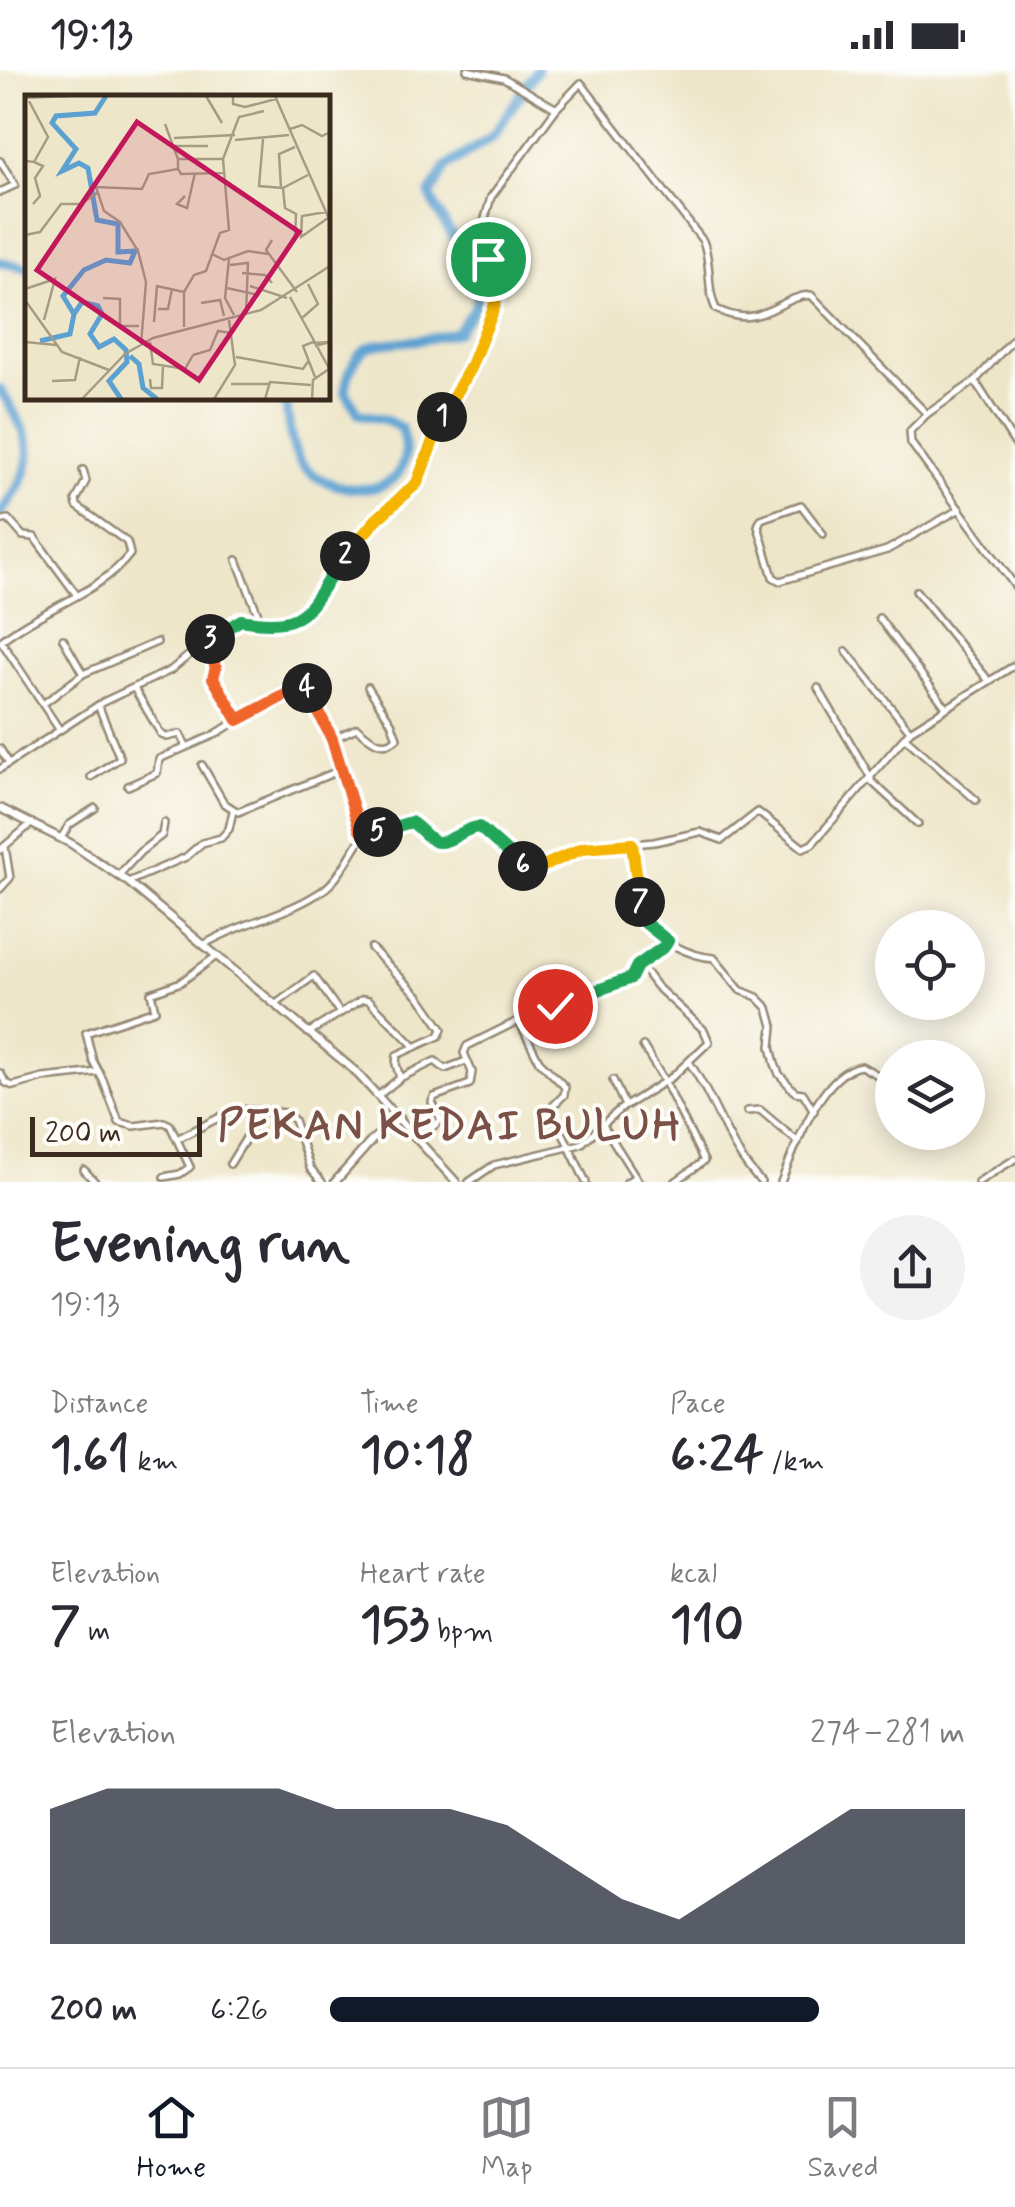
<!DOCTYPE html>
<html lang="en">
<head>
<meta charset="utf-8">
<style>
  :root { --surface:#fff; --page:#f2f2f3; --text:#2b2b33; --muted:#7c7c81; --line:#e1e1e2; --accent:#111827 }
  body { margin:0; font-family:Mynerve,sans-serif; background:var(--page); color:var(--text); height:100vh; display:flex; flex-direction:column; font-size:38px; white-space:nowrap }
  * { box-sizing:border-box; margin:0 }
  p { font-size:32px; color:var(--muted) }
  .icon { flex:none; width:55px; height:55px; fill:none; stroke:currentColor; stroke-width:2; stroke-linecap:round; stroke-linejoin:round }
  .map { position:relative; height:1112px; overflow:hidden }
  .side { display:flex; flex-direction:column; background:var(--surface); flex:1 }
  .side>* { flex:none }
  .controls { position:absolute; left:875px; top:840px; display:grid; gap:20px }
  .controls a { display:grid; place-items:center; width:110px; height:110px; border-radius:50%; background:var(--surface); box-shadow:0 5px 25px #0003; font-size:50px }
  .scale { position:absolute; left:30px; bottom:25px; width:172px; box-sizing:border-box; padding-left:10px; border:5px solid #3b2a1e; border-top:0; font-size:28px; line-height:35px; white-space:nowrap; color:#3b2a1e; -webkit-text-stroke:8px #fdfcf7; paint-order:stroke }
  .pin { position:absolute; display:grid; place-items:center; width:85px; height:85px; color:#fff; margin:-42px; border:5px solid #fff; border-radius:50%; box-shadow:0 2px 10px #0007 }
  .km { position:absolute; width:50px; height:50px; margin:-25px; border-radius:50%; background:#222; color:#fff; font-size:28px; line-height:50px; text-align:center }
  .round { display:grid; place-items:center; flex:none; width:105px; height:105px; border-radius:52px; background:var(--page) }
  .overview { display:flex; align-items:center; justify-content:space-between; height:170px; padding:0 50px }
  h1 { font-size:55px; font-weight:700; line-height:75px }
  .metrics { display:grid; grid-template-columns:repeat(3,1fr); gap:15px; height:170px; padding:10px 50px }
  .metrics div { display:grid; align-content:center }
  .metrics b { font-size:50px; font-weight:700 }
  .metrics small { font-size:28px; font-weight:400 }
  .metrics p { font-size:28px }
  .chart { height:280px; padding:20px 50px }
  .chart p { display:flex; justify-content:space-between }
  .chart svg { width:100%; height:180px; margin-top:10px; fill:var(--accent); opacity:.7 }
  ul { padding:0 50px; list-style:none; font-size:32px }
  li { display:grid; grid-template-columns:160px 120px 1fr; align-items:center; height:75px }
  li i { height:25px; border-radius:12px; background:var(--accent) }
  .status { display:flex; justify-content:space-between; align-items:center; height:70px; padding:0 50px; background:var(--surface); direction:ltr }
  .status svg { height:28px; fill:currentColor }
  .tab-bar { display:flex; justify-content:space-around; align-items:center; height:140px; border-top:2px solid var(--line); background:var(--surface); font-size:28px; color:var(--muted) }
  .tab-bar a { display:grid; justify-items:center; gap:5px }
  .tab-bar .active { color:var(--accent) }
  .map>svg:first-child { display:block }
  .lines { fill:none; stroke-linecap:round; stroke-linejoin:round }
  .river { stroke:#5ca1d1; stroke-width:10 }
  .street-casing { stroke:#948874; stroke-width:10 }
  .secondary-casing { stroke:#948874; stroke-width:11 }
  .street { stroke:#fff; stroke-width:5 }
  .secondary { stroke:#fff; stroke-width:6 }
  .split-1-casing { stroke:#fff; stroke-width:20 }
  .split-2-casing { stroke:#fff; stroke-width:20 }
  .split-3-casing { stroke:#fff; stroke-width:20 }
  .split-4-casing { stroke:#fff; stroke-width:20 }
  .split-5-casing { stroke:#fff; stroke-width:20 }
  .split-6-casing { stroke:#fff; stroke-width:20 }
  .split-7-casing { stroke:#fff; stroke-width:20 }
  .split-8-casing { stroke:#fff; stroke-width:20 }
  .split-1 { stroke:#f5b400; stroke-width:12 }
  .split-2 { stroke:#f5b400; stroke-width:12 }
  .split-3 { stroke:#22a559; stroke-width:12 }
  .split-4 { stroke:#f0652b; stroke-width:12 }
  .split-5 { stroke:#f0652b; stroke-width:12 }
  .split-6 { stroke:#22a559; stroke-width:12 }
  .split-7 { stroke:#f5b400; stroke-width:12 }
  .split-8 { stroke:#22a559; stroke-width:12 }
  .labels { text-anchor:middle; stroke-width:8; stroke-linejoin:round; paint-order:stroke }
  .district-label { font-size:42px; font-weight:bold; letter-spacing:2.5px; fill:#7a5047; stroke:#fdfcf7 }
  .inset-river { fill:none; stroke:#5ca1d1; stroke-width:5 }
  .inset-road { fill:none; stroke:#a69b85; stroke-width:2.5 }
  .view { fill:#c2185b; fill-opacity:0.15; stroke:#c2185b; stroke-width:5 }
  .inset-edge { fill:none; stroke:#3b2a1e; stroke-width:5 }
</style>
</head>
<body>
<div class="status"><b>19:13</b><svg viewBox="0 0 49 12"><path d="M0 12V9h3v3zM5 12V6h3v6zM10 12V3h3v9zM15 12V0h3v12zM26 1h20v11H26zM47 4h2v5h-2z"/></svg></div>
<div class="map">
<svg width="1015" height="1112" viewBox="0 0 1015 1112">
  <rect width="100%" height="100%" fill="#fdfcf7"/>
  <filter id="ink" filterUnits="userSpaceOnUse"><feTurbulence type="fractalNoise" baseFrequency=".01" numOctaves="2"/><feDisplacementMap in="SourceGraphic" scale="20" xChannelSelector="R" yChannelSelector="G"/><feConvolveMatrix kernelMatrix="1 2 1 2 8 2 1 2 1" color-interpolation-filters="sRGB"/></filter>
  <filter id="wash" filterUnits="userSpaceOnUse"><feTurbulence type="fractalNoise" baseFrequency=".0048" numOctaves="4" result="noise"/><feDisplacementMap in="SourceGraphic" scale="40" xChannelSelector="R" yChannelSelector="G"/><feGaussianBlur stdDeviation="2.25" result="paint"/><feColorMatrix in="noise" values="0 0 0 0 0 0 0 0 0 0 0 0 0 0 0 0 0 1.4 0 .05"/><feComposite in="paint" operator="in"/></filter>
  <g filter="url(#wash)">
    <rect width="100%" height="100%" fill="#eee6c9"/>
    <g class="lines">
      <g class="river">
        <path d="M0 192 28 198"/>
        <path d="M0 319C35 376 41 388 0 444"/>
        <path d="M285 328C288 346 289 371 298 388 314 420 388 434 402 396 408 383 404 371 401 358L384 349 359 344 345 321C354 270 373 275 418 270 431 269 444 265 457 262L475 237 482 209C463 178 444 159 430 125L446 97 492 67 537 0"/>
      </g>
    </g>
  </g>
  <g filter="url(#ink)">
    <g class="lines">
      <g class="street-casing">
        <g id="street">
          <path d="M467 0 504 8 555 38"/>
          <path d="M0 91 15 115 0 122"/>
          <path d="M975 311 1015 267"/>
          <path d="M927 344 910 361 911 373 1015 516"/>
          <path d="M0 451 8 449 23 466 34 467 76 524"/>
          <path d="M823 464 801 435 761 449 758 456 773 507 780 511 887 480 960 439"/>
          <path d="M237 490 262 555"/>
          <path d="M916 521 989 611"/>
          <path d="M879 548 945 636"/>
          <path d="M63 569 83 604"/>
          <path d="M205 572 216 597 213 607 238 650"/>
          <path d="M846 581 910 661"/>
          <path d="M134 618 161 664 167 667 180 664 186 676"/>
          <path d="M818 618 871 708"/>
          <path d="M43 634 83 604 157 572"/>
          <path d="M59 659 1 571C40 539 101 523 130 484L127 472 77 436 76 430 86 411 83 400"/>
          <path d="M904 667 976 730"/>
          <path d="M332 669 357 658C370 669 383 681 397 668L391 652 368 617"/>
          <path d="M0 679 9 693"/>
          <path d="M202 695 224 733 238 742 343 699"/>
          <path d="M0 699 103 632 171 600 205 572 238 552 270 555 295 551 309 538 366 460 414 418 441 348 471 297 494 239 496 215 479 170 491 127 556 39 581 13 703 171C712 193 706 219 716 239 762 262 778 226 811 225L927 344 975 311 1015 374"/>
          <path d="M91 707 120 688 98 635"/>
          <path d="M869 709 918 754"/>
          <path d="M128 716 157 703 159 689 214 665 269 631 304 616 332 669 364 764 411 752C418 756 430 772 438 773 452 773 464 757 479 757L523 796 535 800 583 779 654 772 700 762 722 770 758 742 803 778 812 774 910 661 1015 595"/>
          <path d="M61 768 69 755 95 738"/>
          <path d="M632 774 644 853C660 871 689 886 714 888L740 920 757 927 768 938 773 956 771 977 775 994 779 1004 795 1022 803 1023 814 1041"/>
          <path d="M0 780 32 753"/>
          <path d="M118 806 140 782 162 765 164 753"/>
          <path d="M128 812 186 787 202 773 221 768 229 759 233 741"/>
          <path d="M0 819 10 808 5 777"/>
          <path d="M205 874C243 851 290 845 326 818 341 806 352 781 363 766"/>
          <path d="M371 878 419 926 442 959 439 966 397 985 396 994 400 1008"/>
          <path d="M276 934 314 906 340 943"/>
          <path d="M520 953 539 991 565 1017 564 1025 553 1036V1043L586 1112"/>
          <path d="M308 963 363 929 369 930 414 976"/>
          <path d="M643 976 665 1012 704 1091 675 1112"/>
          <path d="M689 992C716 1031 728 1079 761 1112"/>
          <path d="M0 1003 6 1013 13 1016 43 1008 99 1002"/>
          <path d="M613 1010 625 1036"/>
          <path d="M379 1025 400 1008 435 991 445 999 466 991"/>
          <path d="M747 1041 760 1040 798 1072"/>
          <path d="M603 1055 639 1112"/>
          <path d="M177 1069 236 1039 287 1043 294 1050 310 1098 322 1112"/>
          <path d="M418 1069 441 1050 432 1032 434 1027 470 1014 472 1002 464 983 467 976 538 941 631 908C642 886 657 888 667 871"/>
          <path d="M230 1094 251 1060 254 1043"/>
          <path d="M84 1100 95 1112"/>
          <path d="M164 1107 180 1104 190 1097 170 1055 164 1052 134 1056 119 1052 103 1010 93 991 86 963 155 940 151 923 181 912 215 887"/>
          <path d="M469 1112 494 1095 581 1074 619 1040 672 1007 709 972 704 960 656 916 639 893"/>
          <path d="M627 1112 635 1107"/>
          <path d="M781 1112C795 1078 821 1002 861 996L892 1013"/>
          <path d="M978 1112 1015 1089"/>
        </g>
      </g>
      <g class="secondary-casing">
        <g id="secondary">
          <path d="M0 738 70 773 128 812 355 1001 456 1112"/>
          <path d="M335 1112 374 1068 400 1048"/>
        </g>
      </g>
      <use href="#street" class="street"/>
      <use href="#secondary" class="secondary"/>
    </g>
  </g>
  <g class="lines" filter="url(#ink)">
    <g class="split-1-casing">
      <path id="split-1" d="M442 347 470 298 494 238 497 220 488 189"/>
    </g>
    <g class="split-2-casing">
      <path id="split-2" d="M345 486 376 450 417 413 442 347"/>
    </g>
    <g class="split-3-casing">
      <path id="split-3" d="M210 569 241 550C312 563 307 535 345 486"/>
    </g>
    <g class="split-4-casing">
      <path id="split-4" d="M210 569 205 572 216 597 213 608 238 650 302 616 307 618"/>
    </g>
    <g class="split-5-casing">
      <path id="split-5" d="M307 618 332 669 360 760 364 764 378 762"/>
    </g>
    <g class="split-6-casing">
      <path id="split-6" d="M378 762 411 752C419 756 430 772 438 772 452 773 465 757 479 757L523 796"/>
    </g>
    <g class="split-7-casing">
      <path id="split-7" d="M523 796 535 800 583 778 632 774 640 832"/>
    </g>
    <g class="split-8-casing">
      <path id="split-8" d="M555 936 631 908 637 896 665 876 668 871 644 852 640 832"/>
    </g>
    <use href="#split-1" class="split-1"/>
    <use href="#split-2" class="split-2"/>
    <use href="#split-3" class="split-3"/>
    <use href="#split-4" class="split-4"/>
    <use href="#split-5" class="split-5"/>
    <use href="#split-6" class="split-6"/>
    <use href="#split-7" class="split-7"/>
    <use href="#split-8" class="split-8"/>
  </g>
  <g class="labels">
    <g class="district-label">
      <text x="450" y="1069">PEKAN KEDAI BULUH</text>
    </g>
  </g>
  <g transform="translate(25 25)">
    <rect width="305" height="305" fill="#eee6c9"/>
    <path class="inset-river" d="M81 1 70 18 31 21 27 28 51 54 37 76 54 68 63 73 72 125 93 129V157L110 156 105 168 81 165 59 175 38 201 49 219 57 207 73 211 77 219 65 239 74 252 89 244 101 255 102 267 84 286 96 304M15 246 45 239 49 219M105 261 114 269 118 293 132 304"/>
    <path class="inset-road" d="M181 1 197 28M208 1V9L220 12 251 4M250 1 305 126M0 3 43 1M140 29 153 64M265 34 277 30 297 41 305 37M149 43 210 40M238 44 234 91 258 93M210 45 264 40M150 51H183M0 66 9 67 23 42 4 6M153 74 156 79 198 78M256 93 254 59 270 52M160 101 152 109 162 113 170 78M8 109 15 101 10 83 18 71 9 67M301 117 277 121 276 142 303 123M0 140 15 137 36 109H56L72 98M270 144 271 119 260 113 258 93 283 80M247 145 241 155 272 197M187 159 199 165 223 156 243 159M204 164 200 203 209 220M205 170 223 168 221 218M217 178 240 180 247 188M225 191 262 203M202 193 233 200 236 192M0 194 30 184 19 225M159 197V232M265 202 305 275M78 203 95 204V231H114M0 205 37 257 84 275M176 208 195 205 199 221M133 214H143L147 194M276 224 293 209 283 189M129 227 132 191 159 197 169 180 181 176 195 138 204 135 198 64 214 22 239 16M0 247 31 250M125 247 128 269 160 274 168 260M288 247 278 251 290 282M288 248 305 247 290 251M116 250 121 187 113 156 95 127 79 116 71 92 117 94 124 79 153 74V64H198M168 260 185 255 193 236 206 238M211 262 278 274 284 265M125 284 126 293H137L138 270M27 286 50 285 55 262M206 289H244M57 304 100 259 128 243 236 215 305 171M189 304 210 270 204 225M240 304 245 287 286 290M287 304 288 285 304 274"/>
    <path class="view" d="M112 27 274 137 174 285 12 175Z"/>
    <rect width="305" height="305" class="inset-edge"/>
  </g>
</svg>
<div class="controls">
<a><svg class="icon" aria-label="locate" viewBox="0 0 24 24"><circle cx="12" cy="12" r="6"/><path d="M12 2v4M12 18v4M2 12h4M18 12h4"/></svg></a>
<a><svg class="icon" aria-label="layers" viewBox="0 0 24 24"><path d="M12 4l9 5-9 5-9-5zM3 14l9 5 9-5"/></svg></a>
</div>
<div class="scale">200 m</div>
<div class="pin" style="left:488px;top:189px;background:#1e9e55"><svg class="icon" aria-label="arrive" viewBox="0 0 24 24"><path d="M6 21V4h12l-3 4 3 4H6"/></svg></div>
<div class="pin" style="left:555px;top:936px;background:#d93025"><svg class="icon" aria-label="check" viewBox="0 0 24 24"><path d="M5 12l5 5 9-10"/></svg></div>
<b class="km" style="left:442px;top:347px">1</b>
<b class="km" style="left:345px;top:486px">2</b>
<b class="km" style="left:210px;top:569px">3</b>
<b class="km" style="left:307px;top:618px">4</b>
<b class="km" style="left:378px;top:762px">5</b>
<b class="km" style="left:523px;top:796px">6</b>
<b class="km" style="left:640px;top:832px">7</b>
</div>
<section class="side">
<div class="overview"><div><h1>Evening run</h1><p>19:13</p></div><a class="round"><svg class="icon" aria-label="share" viewBox="0 0 24 24"><path d="M12 15V3M7 8l5-5 5 5M5 13v7h14v-7"/></svg></a></div>
<div class="metrics">
<div><p>Distance</p><b>1.61<small> km</small></b></div>
<div><p>Time</p><b>10:18</b></div>
<div><p>Pace</p><b>6:24<small> /km</small></b></div>
</div>
<div class="metrics">
<div><p>Elevation</p><b>7<small> m</small></b></div>
<div><p>Heart rate</p><b>153<small> bpm</small></b></div>
<div><p>kcal</p><b>110</b></div>
</div>
<div class="chart"><p><span>Elevation</span>274–281 m</p>
<svg viewBox="0 0 160 44" preserveAspectRatio="none"><path d="M0 44V11L10 6L20 6L30 6L40 6L50 11L60 11L70 11L80 15L90 24L100 33L110 38L120 29L130 20L140 11L150 11L160 11V44z"/></svg>
</div>
<ul>
<li><b>200 m</b>6:26<i style="width:77%"></i></li>
</ul>
</section>
<nav class="tab-bar">
<a class="active"><svg class="icon" aria-label="home" viewBox="0 0 24 24"><path d="M3 11l9-7 9 7M6 9v11h12V9"/></svg>Home</a>
<a><svg class="icon" aria-label="map" viewBox="0 0 24 24"><path d="M3 6l6-2 6 2 6-2v14l-6 2-6-2-6 2zM9 4v14M15 6v14"/></svg>Map</a>
<a><svg class="icon" aria-label="saved" viewBox="0 0 24 24"><path d="M7 4h10v16l-5-4-5 4z"/></svg>Saved</a>
</nav>
</body>
</html>
